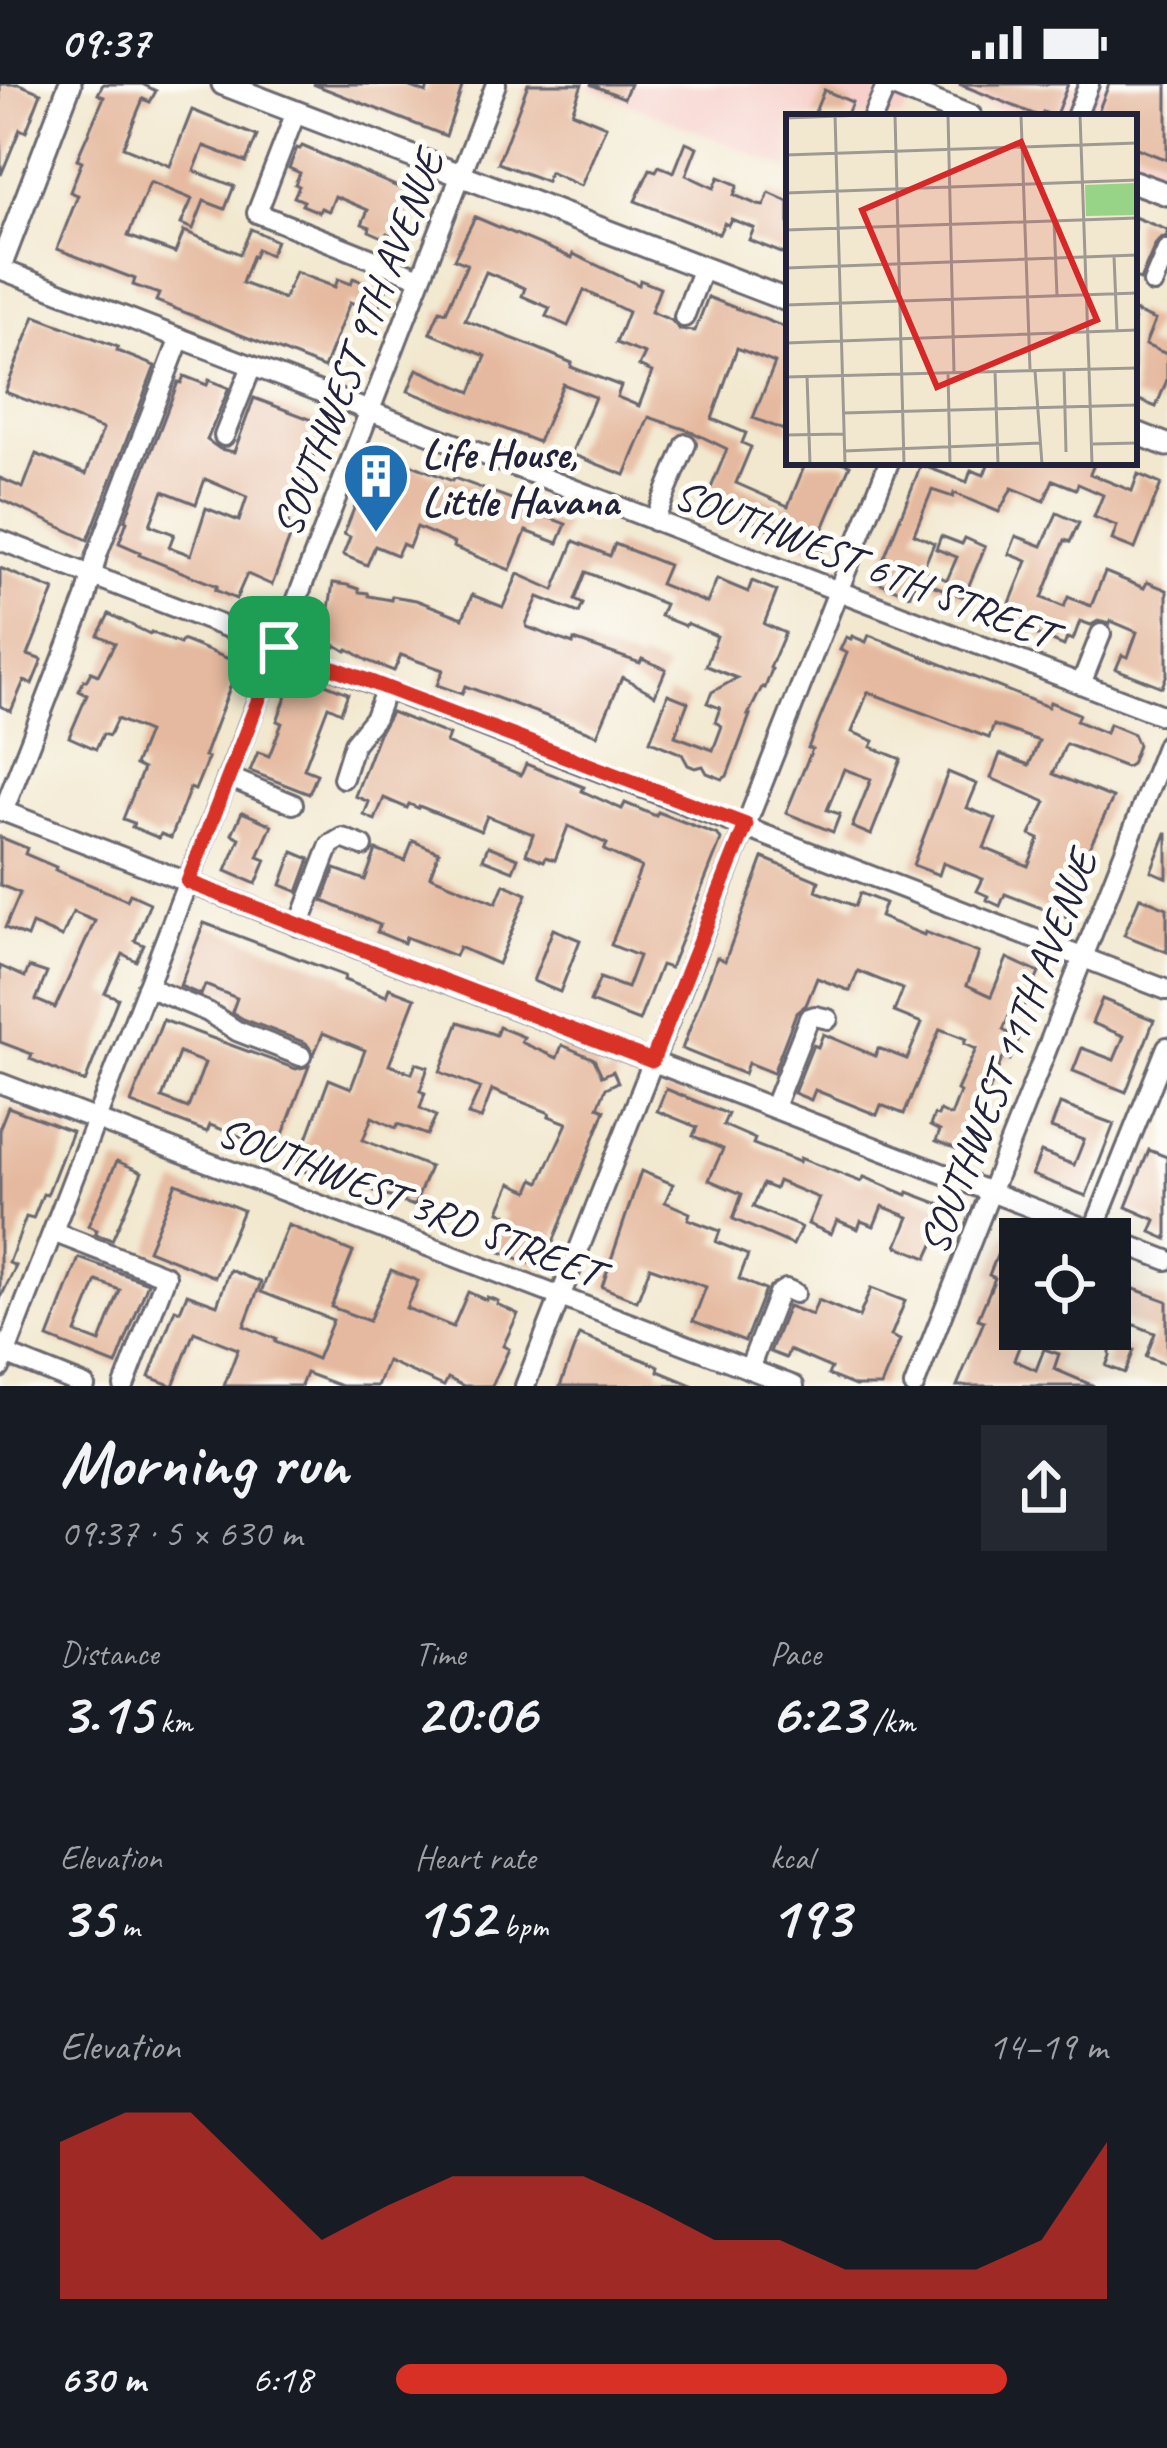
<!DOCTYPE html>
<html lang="en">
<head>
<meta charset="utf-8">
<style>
  :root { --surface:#171b24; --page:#242831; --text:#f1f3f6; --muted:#9ea1a6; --accent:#d93025 }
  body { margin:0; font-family:Caveat,sans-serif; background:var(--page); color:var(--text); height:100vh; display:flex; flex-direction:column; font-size:45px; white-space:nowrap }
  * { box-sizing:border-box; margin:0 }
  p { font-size:39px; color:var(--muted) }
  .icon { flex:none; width:66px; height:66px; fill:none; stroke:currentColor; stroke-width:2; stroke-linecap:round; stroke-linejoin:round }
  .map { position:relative; height:1302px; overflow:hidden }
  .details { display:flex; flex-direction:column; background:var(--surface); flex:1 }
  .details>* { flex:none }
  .controls { position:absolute; left:999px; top:1134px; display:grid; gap:24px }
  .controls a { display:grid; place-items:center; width:132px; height:132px; border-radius:0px; background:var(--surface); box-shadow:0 12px 48px #0002; font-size:60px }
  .pin { position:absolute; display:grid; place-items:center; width:102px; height:102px; color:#fff; margin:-51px; border-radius:24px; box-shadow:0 6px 18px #0006 }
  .round { display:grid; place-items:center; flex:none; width:126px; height:126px; border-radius:0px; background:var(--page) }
  .head { display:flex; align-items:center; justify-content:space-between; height:204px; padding:0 60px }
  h1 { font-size:66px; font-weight:700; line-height:90px }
  .stats { display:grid; grid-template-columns:repeat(3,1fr); gap:18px; height:204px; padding:12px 60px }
  .stats div { display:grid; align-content:center }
  .stats b { font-size:60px; font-weight:700 }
  .stats small { font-size:33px; font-weight:400 }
  .stats p { font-size:33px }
  .chart { height:336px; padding:24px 60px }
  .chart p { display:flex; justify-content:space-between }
  .chart svg { width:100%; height:216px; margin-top:12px; fill:var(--accent); opacity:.7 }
  ul { padding:0 60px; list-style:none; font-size:39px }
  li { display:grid; grid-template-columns:192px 144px 1fr; align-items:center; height:90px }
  li i { height:30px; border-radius:15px; background:var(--accent) }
  .status { display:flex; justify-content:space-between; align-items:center; height:84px; padding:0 60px; background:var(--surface); direction:ltr }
  .status svg { height:33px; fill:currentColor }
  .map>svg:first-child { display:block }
  .built { fill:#f7d0cb }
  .building { fill:#e5b99f; fill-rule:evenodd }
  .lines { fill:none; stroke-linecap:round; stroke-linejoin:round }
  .minor-casing { stroke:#6b676f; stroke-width:24 }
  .major-casing { stroke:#6b676f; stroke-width:27 }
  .minor { stroke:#fff; stroke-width:18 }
  .major { stroke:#fff; stroke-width:21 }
  .route-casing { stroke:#fff; stroke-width:24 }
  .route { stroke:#d93025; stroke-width:15 }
  .labels { text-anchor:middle; stroke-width:10; stroke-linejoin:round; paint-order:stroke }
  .street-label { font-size:42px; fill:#22223b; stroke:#fdfcf7 }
  .poi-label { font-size:42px; font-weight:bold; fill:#22223b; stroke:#fdfcf7; text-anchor:start }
  .inset-road { fill:none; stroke:#9f9994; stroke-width:3 }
  .view { fill:#d62828; fill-opacity:0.15; stroke:#d62828; stroke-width:6 }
  .inset-edge { fill:none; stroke:#22223b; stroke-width:6 }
</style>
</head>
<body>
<div class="status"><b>09:37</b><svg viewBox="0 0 49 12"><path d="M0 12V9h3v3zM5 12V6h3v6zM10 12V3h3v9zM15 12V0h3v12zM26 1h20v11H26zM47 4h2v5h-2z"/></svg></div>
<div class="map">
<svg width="1167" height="1302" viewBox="0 0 1167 1302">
  <rect width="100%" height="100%" fill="#fdfcf7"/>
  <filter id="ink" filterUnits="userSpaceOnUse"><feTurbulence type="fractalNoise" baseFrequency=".00833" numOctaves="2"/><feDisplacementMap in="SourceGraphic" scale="24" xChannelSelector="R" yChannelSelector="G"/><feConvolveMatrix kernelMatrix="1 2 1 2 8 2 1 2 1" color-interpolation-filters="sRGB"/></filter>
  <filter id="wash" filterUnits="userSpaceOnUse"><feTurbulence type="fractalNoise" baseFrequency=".004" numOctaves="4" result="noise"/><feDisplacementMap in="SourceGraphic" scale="48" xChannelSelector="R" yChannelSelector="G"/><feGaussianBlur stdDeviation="2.7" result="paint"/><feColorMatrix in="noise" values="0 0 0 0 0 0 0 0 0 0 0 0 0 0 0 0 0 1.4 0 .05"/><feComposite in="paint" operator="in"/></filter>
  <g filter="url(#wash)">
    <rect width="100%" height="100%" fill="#f2e8cf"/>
    <g class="built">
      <path d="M581 0H916L903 33H789V85Z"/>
      <path d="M932 0H1167V91L1134 79V33H1017Z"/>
    </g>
    <g id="blocks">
      <g class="building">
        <path d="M0 0H19L41 9 26 48 20 45 1 91Z"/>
        <path d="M103 0H142L156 7 150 18 143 15 123 63 170 82 192 26 257 52 246 78 204 62 194 87 234 102 225 125 204 117 193 145 181 140 192 115 150 98 128 152 175 169 184 147 240 170 251 145 276 157 270 171 257 165 254 173 252 172 242 199 284 215 295 188 335 203 338 195 351 200 353 194 386 207 377 229 350 218 324 284 156 217 159 210 133 201 135 195 57 165 78 111 70 108 82 77 77 75 104 13 98 10Z"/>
        <path d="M313 0H403L426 9 429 0H463L446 52Z"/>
        <path d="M528 0H582L572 28 606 42 581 102 549 88 546 97 498 79Z"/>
        <path d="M590 0H630L624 14Z"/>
        <path d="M959 0H1068L1055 33 1043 28 1041 33Z"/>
        <path d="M1109 0H1167V76L1134 63V33H1096Z"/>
        <path d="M824 6 852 18 846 33H813Z"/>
        <path d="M686 58 697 63 686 91 714 104 719 93 738 101 734 111 758 121 764 122 769 109 789 118V172L749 156 754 144 731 135 728 141 724 139 719 150 635 117 650 85 656 87 659 82 674 88Z"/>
        <path d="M302 62 419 112 405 144 400 142 395 153 387 149 385 154 369 147 370 143 362 140 368 126 335 112 329 127 321 124 319 128 302 121 304 117 294 113 299 102 295 100 300 89 289 84 297 64 300 65Z"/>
        <path d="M475 133 572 174 573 170 639 201 640 196 660 204 651 228 671 236 680 246 695 247 708 213 789 245V348L753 334 775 279 737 264 712 335 746 349 742 359 751 363 736 399 788 422 806 378H842L850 381 822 447 828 450 821 468 725 425 724 429 704 421 727 365 690 347 649 333 625 391 571 370 595 313 563 300 538 358 408 307 417 285 471 308 486 272 430 249 440 226 446 228 467 180 454 175ZM486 188 525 204 522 212 550 224 546 232 568 242 584 206 628 228 616 259 645 270 639 282 652 288 639 322 617 313 621 302 571 283 572 279 537 264 465 236Z"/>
        <path d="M1134 133 1167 146V153L1160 155 1155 161 1140 196 1134 194Z"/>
        <path d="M1134 227 1155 236 1145 261 1167 270V296L1156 323 1134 314Z"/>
        <path d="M35 232 118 263 117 267 155 282 88 456 0 415V394L23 404 36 370 86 390 103 345 5 308Z"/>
        <path d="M184 292 207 301 209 296 229 304 207 356 220 365 234 368 254 314 326 341 287 440 294 443 272 501 247 490 236 515 215 506 217 502 139 471 140 468 119 459 127 437 125 436 178 298 181 299ZM205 395 247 413 239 437 206 424 191 471 169 463 174 450 150 441 163 407 196 420Z"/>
        <path d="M385 370 452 397 454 394 536 424 534 428 566 440 558 459 526 447 510 486 453 463 454 459 417 443 409 463 402 460 397 471 375 462 367 481 343 471 350 453 344 450 355 422 362 425Z"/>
        <path d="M989 378H1095L1090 390 1132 407 1138 390 1161 400 1135 465 1112 456 1117 442 1094 433 1103 411 1078 400 1076 405 1053 396 1044 417 1012 404 999 428 954 409 953 413 932 406 914 450 934 459 923 485 947 496 957 473 936 465 941 452 962 460 965 454 985 463 964 513 916 495 910 511 875 497 921 381 967 398 971 386 984 391Z"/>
        <path d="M1057 429 1079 439 1070 458 1065 456 1042 514 1064 523 1068 513 1091 522 1105 488 1144 504 1147 498 1167 506V590L1162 603 1116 585 1122 571 1128 573 1137 548 1111 537 1110 540 1098 537 1091 541 1080 537 1073 556 1067 554 1064 562 1003 536 1027 477 1009 470 1016 452 1042 462Z"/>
        <path d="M574 457 610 472 615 460 668 481 660 500 707 519 717 495 748 508 752 497 777 507 764 540 785 549 770 584 772 585 765 604 762 603 748 631H750L727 692 722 695 707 689 703 682 695 684 688 681 682 670 650 657 668 610 688 618 675 652 713 666 722 642 715 638 720 624 707 619 712 608 737 594 706 582 717 552 687 539 685 542 660 532 665 520 586 488 575 516 583 520 579 529 538 513 526 540 527 543 573 560 574 556 640 579 642 575 666 585 655 611 622 593 597 651 465 602 462 610 437 601 443 586 401 571 394 587 368 577 348 565 346 567 336 561 335 563 324 559 312 550 329 525 333 499 347 501 359 505V508L368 509 369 512 391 516 392 512 416 516 463 534 472 511 503 523 518 490 554 506Z"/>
        <path d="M0 484 54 506 28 571 42 576 32 600 24 597 11 627 0 622Z"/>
        <path d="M109 530 150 550 151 548 180 560 182 556 239 579 204 673 208 674 195 706 190 704 171 754 161 750 159 754 132 743 134 739 123 735 143 685 135 681 148 648 117 635 109 652 103 650 96 665 69 653 87 611 79 607 84 596 86 597 91 588 98 591 115 559 98 551Z"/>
        <path d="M869 551 1048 623 1050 618 1079 630 1076 637 1106 649 1109 640 1133 650 1138 661 1131 680 1126 683 1066 660 1053 690 1113 714 1089 764 1092 765 1082 791 1086 793 1070 835 1005 810 1000 822 987 816 988 812 977 807 983 795 943 779 939 791 913 781 948 688 977 700 967 724 996 735 984 764 1028 782 1039 755 1030 751 1046 718 991 694 1000 670 1029 681 1039 657 994 641 989 654 868 608 852 648 874 657 871 663 901 675 871 751 852 743 871 695 844 685 827 726 840 730 833 748 786 729 812 665 808 664 847 569 840 566 846 553 851 555 852 552 866 558Z"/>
        <path d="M290 586 348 609 341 628 328 622 304 685 317 690 309 710 250 687 258 668 269 672 282 639 277 637 288 608 282 605Z"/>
        <path d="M391 628 449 651 446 659 521 691 526 680 584 703 582 707 622 725 625 719 656 732 658 728 718 751 721 756 670 884 661 881 639 937 590 918 600 894 627 904 639 872 611 861 641 783 604 766 607 760 568 742 555 776 546 773 544 777 526 770 533 750 487 732 481 747 419 722 418 724 409 720 407 724 384 714 375 736 364 731 369 718 355 712 379 649Z"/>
        <path d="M242 728 272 741 258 773 266 776 256 800 226 787 240 754 232 750Z"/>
        <path d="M1166 749H1167V794L1151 787Z"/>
        <path d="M0 753 27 764 25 770 56 783 55 786 127 816 130 810 150 819 135 857 144 861 136 877 123 870 105 909 118 914 85 998 30 975 32 970 0 958V882L25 893 29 883 47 889 36 916 55 924 95 837 73 828 62 853 32 840 27 853 5 844 20 809 0 801Z"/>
        <path d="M413 757 439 768 430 792 496 819 504 800 527 810 498 880 459 863 455 872 406 853 404 859 377 848 380 841 323 817 335 785 365 796 376 766 405 777Z"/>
        <path d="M488 762 518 774 513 787 483 775Z"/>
        <path d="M293 768 310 775 298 808 281 801Z"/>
        <path d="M763 774 819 797 816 807 855 822 860 809 885 819 880 833 924 851 925 848 979 869 967 901 991 912 1007 874 1039 889 1025 920 1021 926 1013 923 1003 946 1019 955 1010 976 1004 973 1002 975 985 1017 982 1016 971 1039 975 1041 972 1048 978 1050 973 1063 968 1061 965 1068 936 1057 940 1047 930 1042 934 1031 938 1032 940 1027 951 1032 960 1008 957 1006 976 965 964 960 966 955 940 945 904 1030 881 1021 877 1031 815 1006 811 1016 794 1009 813 961 818 963 823 950 875 972 878 964 907 975 922 939 894 928 903 905 858 887 850 907 817 894 806 921 796 929 773 989 748 979 744 990 682 965 717 873 725 877Z"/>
        <path d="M1140 813 1167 824V868L1124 851Z"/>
        <path d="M204 839 345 892 344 896 386 912 389 904 415 914 389 981 412 989 416 979 428 983 420 1007 425 1009 420 1024 436 1032 427 1051 398 1040 396 1044 372 1033 363 1056 430 1083 414 1122 316 1085 314 1091 296 1084 329 995 351 1004 365 966 323 949 314 970 306 959 243 935 232 928 237 914 205 901 201 911 180 902Z"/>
        <path d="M553 845 580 856 560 908 533 897Z"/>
        <path d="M1102 915 1154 936 1126 1008 1073 987 1082 964 1114 976 1124 952 1092 939Z"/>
        <path d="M163 936 296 985 309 982 277 1066 210 1041 207 1048 131 1019ZM179 969 205 979 188 1024 162 1014Z"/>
        <path d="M459 938 496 951 499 943 524 953 521 958 557 974 562 961 594 975 602 992 613 987 618 998 606 1004 598 1023 605 1026 543 1184 493 1165 506 1130 499 1127 511 1099 529 1107 534 1095 540 1098 567 1039 549 1032 550 1029 492 1006 481 1035 468 1031 480 1004 440 988Z"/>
        <path d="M666 1005 728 1030 723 1041 755 1055 753 1060 799 1078 800 1074 861 1098 864 1093 907 1111 908 1108 950 1124 927 1174 897 1162 909 1133 882 1122 874 1142 861 1137 858 1145 837 1136 831 1150 808 1140 819 1114 778 1097 775 1105 763 1100 753 1123 801 1143 793 1161 733 1135 742 1110 709 1096 723 1065 693 1052 697 1043 657 1027Z"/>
        <path d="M1060 1020 1114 1040 1086 1112 1032 1091 1041 1068 1074 1081 1084 1056 1051 1044Z"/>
        <path d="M8 1023 72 1047 47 1111 43 1110 33 1135 26 1133 9 1179 16 1182 0 1215V1043Z"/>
        <path d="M1149 1066 1167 1073V1155L1151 1148 1156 1136 1126 1123Z"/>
        <path d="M117 1077 142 1088 112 1156 95 1150 97 1146 88 1142Z"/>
        <path d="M641 1087 673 1100 665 1118 690 1129 688 1135 720 1147 716 1158 748 1171 739 1195 765 1206 745 1257 693 1237 706 1203 650 1183 637 1217 602 1203Z"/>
        <path d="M176 1099 243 1126 215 1193 148 1166Z"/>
        <path d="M288 1141 353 1168 331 1223 369 1237 391 1186 418 1197 406 1224 453 1243 468 1208 486 1216 487 1213 498 1217 497 1220 518 1230 503 1262 509 1265 492 1302H464L448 1294 444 1302 387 1277 377 1302H341L306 1289 301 1302H224L238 1265 194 1248 173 1302 149 1293 175 1225 180 1227 187 1210 217 1221 230 1186 261 1198 244 1242 276 1255 275 1258 317 1275 333 1236 261 1208Z"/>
        <path d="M1006 1150 1020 1155V1245H1026L1014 1276 1036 1286 1044 1265 1059 1270 1054 1285 1094 1302H957L984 1237 978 1235 995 1194 989 1191Z"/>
        <path d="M79 1174 148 1199 116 1281 48 1254ZM97 1197 120 1206 100 1258 76 1249Z"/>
        <path d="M1110 1196 1167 1217V1281L1146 1273 1155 1249 1110 1231Z"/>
        <path d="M871 1204 905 1217 891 1252 900 1256 881 1302H855L828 1291 831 1284 789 1266 786 1274 770 1268 788 1222 812 1231 818 1216 859 1233Z"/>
        <path d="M579 1251 659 1282 658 1287 694 1302H560Z"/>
        <path d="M1110 1257 1134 1266 1125 1289 1106 1282 1110 1272Z"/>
      </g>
    </g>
  </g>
  <g filter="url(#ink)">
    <use href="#blocks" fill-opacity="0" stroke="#6b676f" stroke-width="3"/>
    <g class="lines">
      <g class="minor-casing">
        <g id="minor">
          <path d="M296 28 257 129 420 194"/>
          <path d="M873 33 887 0"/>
          <path d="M1076 33 1089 0"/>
          <path d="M0 185 1167 633"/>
          <path d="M1153 199 1167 166"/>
          <path d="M684 233 703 184"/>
          <path d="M224 352 252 282"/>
          <path d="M654 437 686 360"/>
          <path d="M0 456 1167 906"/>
          <path d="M1081 600 1101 550"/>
          <path d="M228 693 293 720"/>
          <path d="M343 694 354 659 375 633 386 604"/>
          <path d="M0 726 1167 1176"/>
          <path d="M3 728 86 514 97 471 180 254"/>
          <path d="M299 842 330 761 342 754 363 762"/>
          <path d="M147 903 208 928 237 947 301 972"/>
          <path d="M0 999 794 1302"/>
          <path d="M774 1023 809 934 815 932 828 935"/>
          <path d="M1093 1147 1167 963"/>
          <path d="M53 1148 166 1192 124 1302"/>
          <path d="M0 1268 85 1302"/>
          <path d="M0 1284 496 0"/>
          <path d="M749 1285 778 1210 786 1205 795 1209"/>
          <path d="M525 1302 889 378"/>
          <path d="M914 1302 1167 660"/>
        </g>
      </g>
      <g class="major-casing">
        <g id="major">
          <path d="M223 0 789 217"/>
          <path d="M890 0 971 33"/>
          <path d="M1134 98 1167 110"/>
          <path d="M0 183 70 0"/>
          <path d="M1134 348 1167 361"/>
        </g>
      </g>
      <use href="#minor" class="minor"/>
      <use href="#major" class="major"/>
    </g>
  </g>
  <g class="lines" filter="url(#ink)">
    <g class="route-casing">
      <path id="route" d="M279 563 746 741 652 977 188 798Z"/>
    </g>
    <use href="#route" class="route"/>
  </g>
  <defs>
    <g id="building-pin" transform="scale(3.45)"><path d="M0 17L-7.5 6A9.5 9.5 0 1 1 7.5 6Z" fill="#1f6fb2" stroke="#fdfcf7"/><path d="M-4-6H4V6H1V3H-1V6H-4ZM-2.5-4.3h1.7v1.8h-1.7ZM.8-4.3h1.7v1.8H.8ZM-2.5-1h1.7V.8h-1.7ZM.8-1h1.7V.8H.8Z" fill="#fff"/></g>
  </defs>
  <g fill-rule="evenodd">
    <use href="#building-pin" x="376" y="392"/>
  </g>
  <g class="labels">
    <g class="street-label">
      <text transform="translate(357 259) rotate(-69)" y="15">SOUTHWEST 9TH AVENUE</text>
      <text transform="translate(865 479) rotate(21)" y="15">SOUTHWEST 6TH STREET</text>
      <text transform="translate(1007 968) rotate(-69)" y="15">SOUTHWEST 11TH AVENUE</text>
      <text transform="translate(410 1117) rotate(21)" y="15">SOUTHWEST 3RD STREET</text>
    </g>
    <g class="poi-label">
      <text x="422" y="383">Life House,<tspan x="422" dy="48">Little Havana</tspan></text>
    </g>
  </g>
  <g transform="translate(786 30)">
    <rect width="351" height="351" fill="#f2e8cf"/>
    <path d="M351 69V101L300 102 299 71Z" fill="#98d488"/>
    <path class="inset-road" d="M49 1 59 350M109 1 118 350M162 1 168 258M235 1 244 255M294 1 303 255M0 4 78 1M0 41 351 29M0 79 351 66M268 107 271 181M0 116 351 104M328 142 331 216M0 154 351 141M0 191 351 179M0 229 351 216M303 255 306 350M278 256 280 338M209 257 212 350M249 257 256 350M162 258 164 350M21 262 24 350M0 263 351 254M57 299 351 291M0 321 58 320M307 330 351 329M58 337 255 329"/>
    <path class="view" d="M235 28 311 206 151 273 76 96Z"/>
    <rect width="351" height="351" class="inset-edge"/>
  </g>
</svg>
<div class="controls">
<a><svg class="icon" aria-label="locate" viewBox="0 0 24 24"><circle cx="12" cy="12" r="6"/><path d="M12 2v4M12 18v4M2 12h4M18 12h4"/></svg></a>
</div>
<div class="pin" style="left:279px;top:563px;background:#1e9e55"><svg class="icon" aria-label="arrive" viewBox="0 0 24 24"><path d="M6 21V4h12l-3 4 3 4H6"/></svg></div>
</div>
<section class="details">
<div class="head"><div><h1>Morning run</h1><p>09:37 · 5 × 630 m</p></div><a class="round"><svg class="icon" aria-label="share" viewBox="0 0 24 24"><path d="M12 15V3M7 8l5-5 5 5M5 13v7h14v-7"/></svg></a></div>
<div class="stats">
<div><p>Distance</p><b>3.15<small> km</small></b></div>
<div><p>Time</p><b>20:06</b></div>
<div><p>Pace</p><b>6:23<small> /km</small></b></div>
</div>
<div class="stats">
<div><p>Elevation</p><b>35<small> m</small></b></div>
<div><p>Heart rate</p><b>152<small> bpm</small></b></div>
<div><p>kcal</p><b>193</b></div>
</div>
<div class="chart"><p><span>Elevation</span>14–19 m</p>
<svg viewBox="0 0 160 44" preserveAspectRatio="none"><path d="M0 44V12L10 6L20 6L30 19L40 32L50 25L60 19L70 19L80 19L90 25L100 32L110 32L120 38L130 38L140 38L150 32L160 12V44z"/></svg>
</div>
<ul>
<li><b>630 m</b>6:18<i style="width:86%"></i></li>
</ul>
</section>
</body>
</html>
